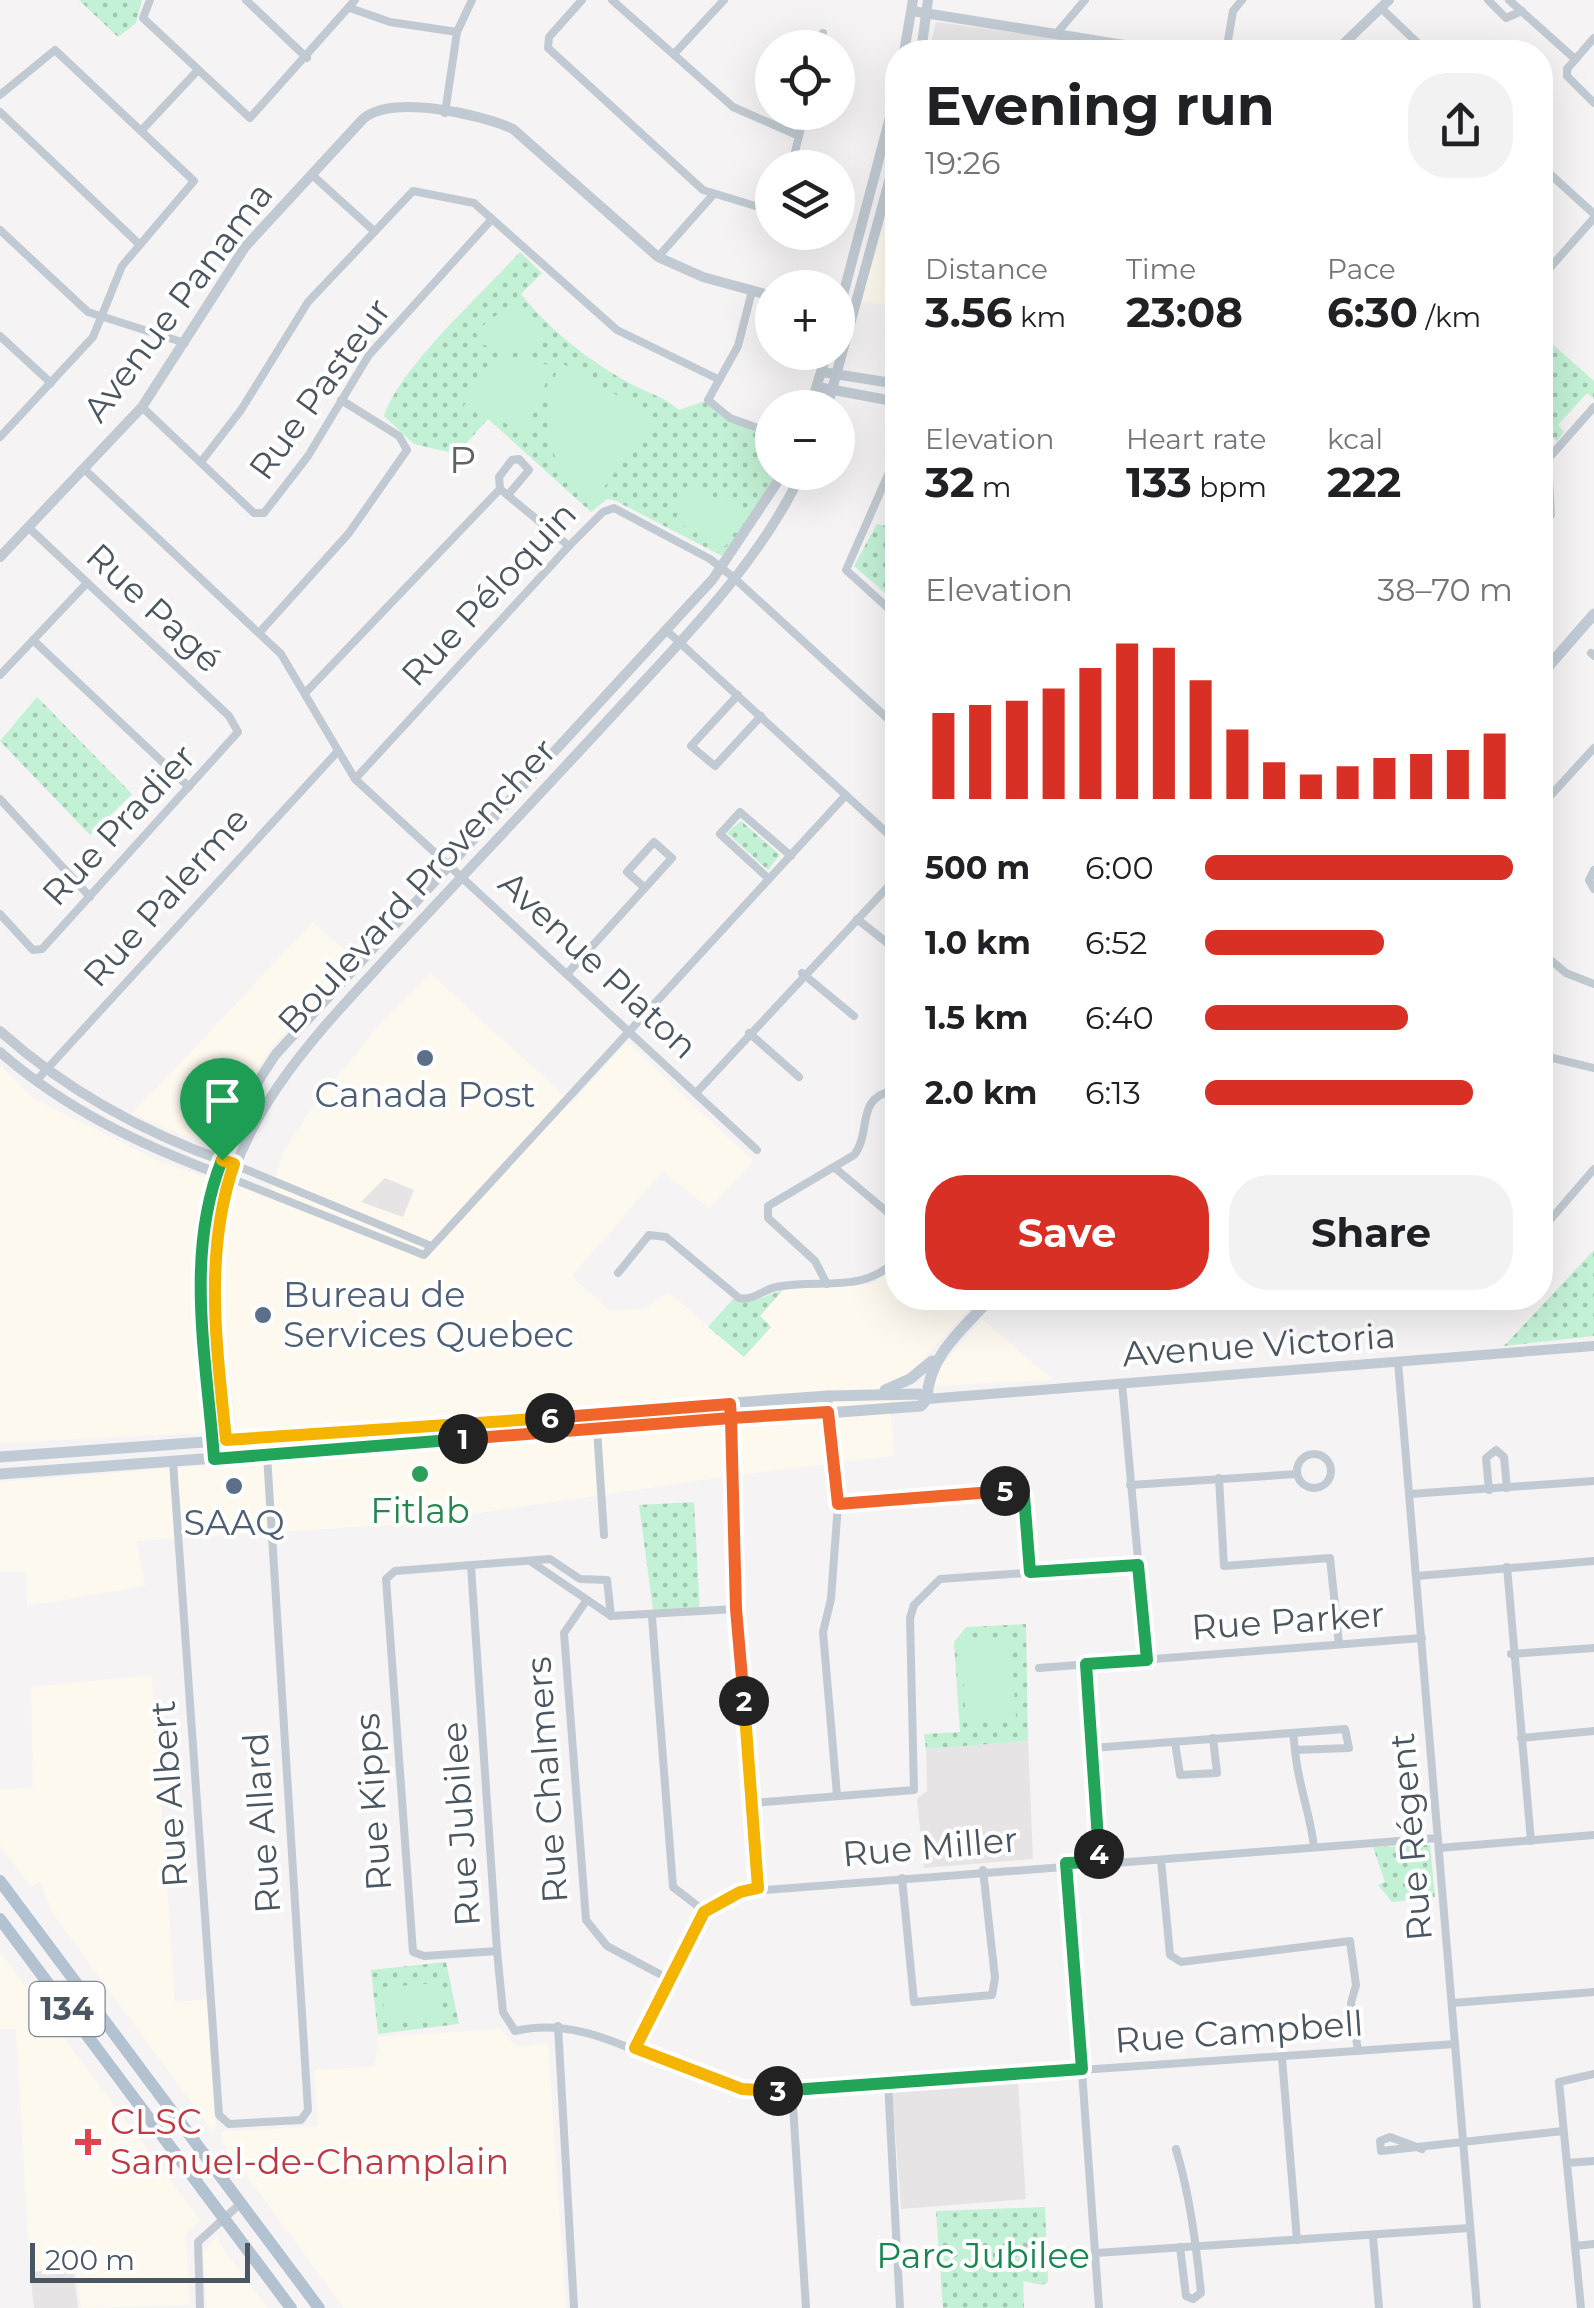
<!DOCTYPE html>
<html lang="en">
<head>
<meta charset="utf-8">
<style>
  :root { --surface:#fff; --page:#f2f2f2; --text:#202124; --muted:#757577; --accent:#d93025 }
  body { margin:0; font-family:Montserrat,sans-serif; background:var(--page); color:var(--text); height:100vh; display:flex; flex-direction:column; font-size:38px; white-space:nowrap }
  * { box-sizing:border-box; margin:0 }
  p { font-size:32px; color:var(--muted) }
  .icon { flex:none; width:55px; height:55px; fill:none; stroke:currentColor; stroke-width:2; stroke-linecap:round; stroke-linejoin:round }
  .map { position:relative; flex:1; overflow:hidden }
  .panel { position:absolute; left:885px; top:40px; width:668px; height:1270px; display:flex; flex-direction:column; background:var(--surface); border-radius:40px; box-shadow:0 10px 40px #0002 }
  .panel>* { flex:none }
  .controls { position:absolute; left:755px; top:30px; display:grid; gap:20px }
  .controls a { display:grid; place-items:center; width:100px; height:100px; border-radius:50%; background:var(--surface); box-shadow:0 10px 40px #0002; font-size:50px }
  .scale { position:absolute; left:30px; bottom:25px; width:220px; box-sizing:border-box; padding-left:10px; border:5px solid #4a5661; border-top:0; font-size:28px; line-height:35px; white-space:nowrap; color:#4a5661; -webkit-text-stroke:8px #fff; paint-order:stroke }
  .pin { position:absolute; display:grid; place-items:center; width:85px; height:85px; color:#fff; margin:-102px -42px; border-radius:50% 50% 50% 0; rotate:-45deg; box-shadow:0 0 10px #0007 }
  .pin .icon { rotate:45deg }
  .km { position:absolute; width:50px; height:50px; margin:-25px; border-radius:50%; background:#222; color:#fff; font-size:28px; line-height:50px; text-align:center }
  .round { display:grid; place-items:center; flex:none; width:105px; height:105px; border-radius:40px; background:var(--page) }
  .summary { display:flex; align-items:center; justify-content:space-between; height:170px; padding:0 40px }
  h1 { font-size:55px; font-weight:700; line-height:75px }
  .stats { display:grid; grid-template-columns:repeat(3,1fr); gap:15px; height:170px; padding:10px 40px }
  .stats div { display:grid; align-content:center }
  .stats b { font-size:42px; font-weight:700 }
  .stats small { font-size:28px; font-weight:400 }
  .stats p { font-size:28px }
  .chart { height:280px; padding:20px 40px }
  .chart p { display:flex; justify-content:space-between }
  .chart svg { width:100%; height:180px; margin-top:10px; stroke:var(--accent); stroke-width:6 }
  .action { display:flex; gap:20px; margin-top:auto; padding:20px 40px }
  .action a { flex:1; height:115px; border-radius:40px; background:var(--accent); color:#fff; font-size:40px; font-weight:700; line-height:115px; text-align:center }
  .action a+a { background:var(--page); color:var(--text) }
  ul { padding:0 40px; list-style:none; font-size:32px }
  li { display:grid; grid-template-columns:160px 120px 1fr; align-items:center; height:75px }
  li i { height:25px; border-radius:12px; background:var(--accent) }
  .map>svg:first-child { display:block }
  .commercial { fill:#fdf9ef }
  .education { fill:#e6e4e5 }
  .green { fill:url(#green-dots) }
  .pitch { fill:#c3f1d5 }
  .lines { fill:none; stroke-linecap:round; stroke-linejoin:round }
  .minor { stroke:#c1cad2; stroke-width:8 }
  .tertiary { stroke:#c1cad2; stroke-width:10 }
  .secondary { stroke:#c1cbd6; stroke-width:11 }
  .primary { stroke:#b3c2d1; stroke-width:12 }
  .split-1-casing { stroke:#fff; stroke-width:20 }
  .split-2-casing { stroke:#fff; stroke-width:20 }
  .split-3-casing { stroke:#fff; stroke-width:20 }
  .split-4-casing { stroke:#fff; stroke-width:20 }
  .split-5-casing { stroke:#fff; stroke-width:20 }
  .split-6-casing { stroke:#fff; stroke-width:20 }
  .split-7-casing { stroke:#fff; stroke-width:20 }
  .split-1 { stroke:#22a559; stroke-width:12 }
  .split-2 { stroke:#f0652b; stroke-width:12 }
  .split-3 { stroke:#f5b400; stroke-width:12 }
  .split-4 { stroke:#22a559; stroke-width:12 }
  .split-5 { stroke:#22a559; stroke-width:12 }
  .split-6 { stroke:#f0652b; stroke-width:12 }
  .split-7 { stroke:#f5b400; stroke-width:12 }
  .service-dot { fill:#5c6f8a; stroke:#fff; stroke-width:4 }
  .leisure-dot { fill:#2e9e5b; stroke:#fff; stroke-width:4 }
  .health-dot { fill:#e0444e; stroke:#fff; stroke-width:4 }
  .labels { text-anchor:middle; stroke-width:8; stroke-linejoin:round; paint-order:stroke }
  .shield { fill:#fff; stroke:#808990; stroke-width:2.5 }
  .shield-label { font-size:32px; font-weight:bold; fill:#4a5661 }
  .street-label { font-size:35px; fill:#4a5661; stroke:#fff }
  .service-label { font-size:35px; fill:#4e5e75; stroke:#fff }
  .leisure-label { font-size:35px; fill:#27864d; stroke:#fff }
  .health-label { font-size:35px; fill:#be3a42; stroke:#fff; text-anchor:start }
  .park-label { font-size:35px; fill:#17864f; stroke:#fff }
  .neighbourhood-label { font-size:38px; letter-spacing:2.5px; fill:#5f6368; stroke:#fff }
</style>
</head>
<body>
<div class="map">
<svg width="1594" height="2308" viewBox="0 0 1594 2308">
  <defs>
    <pattern id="green-dots" width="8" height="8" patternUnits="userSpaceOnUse" patternTransform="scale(2.5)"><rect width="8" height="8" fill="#c3f1d5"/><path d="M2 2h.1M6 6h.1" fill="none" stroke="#a0c6b0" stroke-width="1.8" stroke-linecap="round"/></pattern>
  </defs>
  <rect width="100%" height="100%" fill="#f5f3f3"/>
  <g class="commercial">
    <path d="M897 176V305L896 307 861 301Z"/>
    <path d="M313 922 355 959 272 1047 248 1082 215 1148 132 1114Z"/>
    <path d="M430 973 572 1103 627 1042 753 1161 709 1209 663 1171 572 1276 610 1311 646 1308 668 1292 744 1356 771 1327 760 1316 783 1290 873 1284 897 1263 898 1298H980L906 1377 889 1385 894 1456 738 1475 737 1397 531 1408 237 1435 221 1293 235 1180 270 1193 283 1152 311 1109 384 1019Z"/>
    <path d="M0 1065 33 1098 159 1161 210 1179 199 1223 201 1433 0 1443Z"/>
    <path d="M982 1319 1053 1380 934 1386 942 1365Z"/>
    <path d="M728 1423 729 1476 405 1524 137 1541 145 1586 27 1606 26 1572H0V1482Z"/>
    <path d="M152 1675 175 2002 207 1999 216 2126 212 2131 53 1914 40 1882 31 1887 0 1846V1789L33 1787 31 1687Z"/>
    <path d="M0 1952 201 2221 186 2235 190 2305 81 2308 76 2268 30 2272 16 2029H0Z"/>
    <path d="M500 2029 517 2047 548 2043 566 2308H344L223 2144 220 2132 318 2126 314 2070 375 2066 378 2037Z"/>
    <path d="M218 2236 220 2244 268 2308H207L203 2252Z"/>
  </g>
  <g class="education">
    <path d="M936 22 1114 46 1108 52H929Z"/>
    <path d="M385 1178 414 1190 403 1217 361 1202Z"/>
    <path d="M1028 1741 1033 1859 924 1868 917 1799 927 1791 926 1749Z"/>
    <path d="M1018 2081 1026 2199 901 2209 892 2090Z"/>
    <path d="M73 2269 78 2308H34L30 2272Z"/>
  </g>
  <g class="green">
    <path d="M79 0H142L136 23 118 37Z"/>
    <path d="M520 252 542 273 521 294C550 330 589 361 631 384 648 393 663 396 679 410L708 400 730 418 772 433V472L780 473 724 557 616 501 607 499 591 512 488 419 457 454 414 444 384 416C400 367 483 293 520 252Z"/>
    <path d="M1549 341 1594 381V399L1587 393 1558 425 1564 432 1557 441 1540 425V352Z"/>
    <path d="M877 524 897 528V590L891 598 854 566Z"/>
    <path d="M37 697 132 794 90 835 0 741Z"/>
    <path d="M741 821 780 855 768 870 727 833Z"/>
    <path d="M1594 1250V1336L1504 1346Z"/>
    <path d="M783 1290 760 1316 771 1327 744 1357 708 1327 734 1298 750 1302Z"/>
    <path d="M694 1502 700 1614 654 1617 639 1505Z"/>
    <path d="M1026 1624 1028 1741 926 1749 924 1734 960 1732 954 1642 966 1627Z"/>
    <path d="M1430 1845 1435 1897 1392 1902 1378 1885 1385 1882 1373 1847Z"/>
    <path d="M446 1962 459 2024 378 2034 371 1970Z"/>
    <path d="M1045 2207 1048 2282 1042 2285 1023 2281 1024 2308H943L936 2211Z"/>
  </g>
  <g class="pitch">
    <path d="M510 304 540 335 520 354 483 345 475 332Z"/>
    <path d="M514 357 553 366 526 431 463 407 488 371Z"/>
    <path d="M560 362 656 418 592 503C543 458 537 423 560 362Z"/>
    <path d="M693 486 744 512 725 547 674 521Z"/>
    <path d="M1011 1640 1016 1718 966 1721 961 1643Z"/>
    <path d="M441 1983 443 2019 385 2023 382 1987Z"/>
  </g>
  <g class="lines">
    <g class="minor">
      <path d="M150 0 143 18 250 118 355 0"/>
      <path d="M246 0 307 58"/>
      <path d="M582 0 549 37 548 48 703 190 772 211"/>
      <path d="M612 0 733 107 799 136"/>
      <path d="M1488 0 1506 18 1522 11"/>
      <path d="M1509 0 1575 59"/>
      <path d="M350 8 390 22 457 32"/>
      <path d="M1381 8 1427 52"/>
      <path d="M1056 34 1085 0"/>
      <path d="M1594 38 1567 69V76L1594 103"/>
      <path d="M821 48 823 33"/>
      <path d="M1226 52 1233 11 1242 0"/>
      <path d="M674 54 724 0"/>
      <path d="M0 95 55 50 194 181 122 266 93 337 0 437"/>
      <path d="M0 112 138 243"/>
      <path d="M445 113 457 32 472 0"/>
      <path d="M141 131 198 70"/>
      <path d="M1540 165 1594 214"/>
      <path d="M791 168 805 112"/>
      <path d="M311 174 373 230"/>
      <path d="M0 230 88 312 185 343"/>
      <path d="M658 257 712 196"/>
      <path d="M1540 279 1594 218"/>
      <path d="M752 291 738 346 708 400 730 418 772 433"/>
      <path d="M0 336 51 383"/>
      <path d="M142 407 254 513H264L308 456 369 355 492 219"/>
      <path d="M898 452 846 570 898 617"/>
      <path d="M201 462 241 410 308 302 413 191 474 203 617 330 718 379"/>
      <path d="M83 468 281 654 355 779 757 1150"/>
      <path d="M500 489 499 477 512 460 519 459 529 470 508 495"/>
      <path d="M1540 531 1551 515 1548 459 1594 407"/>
      <path d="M666 630 898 843"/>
      <path d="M259 633 349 533 407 450 399 436 341 400"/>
      <path d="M33 640 189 787"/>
      <path d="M1591 653 1594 656"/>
      <path d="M0 675 87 583"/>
      <path d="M307 691 500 489 569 546"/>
      <path d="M738 695 691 746 715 766 761 716"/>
      <path d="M355 779 569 546 603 512 614 508 710 559 733 577 898 728"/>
      <path d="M0 799 90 897"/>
      <path d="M1540 807 1594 748"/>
      <path d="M1594 870 1589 880 1594 889"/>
      <path d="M769 879 720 834 740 812 791 856"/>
      <path d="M0 914 33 950 42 949 238 732 229 716 28 527"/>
      <path d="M857 919 895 949"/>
      <path d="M1540 951 1566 973 1594 984"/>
      <path d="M802 973 854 1016"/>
      <path d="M567 974 672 858 654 842 627 872 645 888"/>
      <path d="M749 1033 799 1077"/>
      <path d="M1540 1055 1594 1068"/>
      <path d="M36 1081 338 751"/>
      <path d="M696 1093 898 876"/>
      <path d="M235 1165 431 1246"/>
      <path d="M835 1168 898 1221"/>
      <path d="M230 1178 424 1255 846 795"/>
      <path d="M1540 1220H1550L1594 1169"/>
      <path d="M618 1273 649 1235 666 1237 739 1298C754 1301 762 1290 776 1287 819 1278 865 1295 898 1258"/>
      <path d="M827 1284 815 1261 768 1218V1206L854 1155C872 1133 855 1098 892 1091"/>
      <path d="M1398 1362 1477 2308"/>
      <path d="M1122 1383 1147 1659"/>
      <path d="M828 1396 838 1504 831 1599 823 1632 837 1795"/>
      <path d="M730 1404 736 1609 758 1888"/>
      <path d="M596 1414 604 1535"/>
      <circle cx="1314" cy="1471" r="17"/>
      <path d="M173 1462 219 2115 229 2124 301 2120 308 2110 266 1439"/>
      <path d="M1219 1478 1224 1566 1330 1558 1339 1644"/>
      <path d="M1130 1485 1297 1474"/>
      <path d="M1489 1490 1486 1458 1496 1450 1504 1457 1507 1488"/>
      <path d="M1410 1494 1594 1481"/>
      <path d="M838 1504 1020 1492 1025 1500 1029 1572"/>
      <path d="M530 1561 611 1616 736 1609"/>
      <path d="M471 1566 497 1951 503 2012 515 2031C598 2012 663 2076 742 2089 755 2091 769 2090 781 2091L1455 2044"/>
      <path d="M1507 1567 1531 1841"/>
      <path d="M1417 1576 1594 1561"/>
      <path d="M586 1601 564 1633 586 1920 607 1946 667 1978"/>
      <path d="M652 1617 673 1887 704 1911"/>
      <path d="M1511 1654 1594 1648"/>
      <path d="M1086 1664 1099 1862"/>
      <path d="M1039 1668 1422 1638"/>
      <path d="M1521 1738 1594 1731"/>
      <path d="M1175 1742 1180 1775 1217 1773 1213 1738"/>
      <path d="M1092 1748 1345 1729 1349 1748 1295 1750 1293 1733"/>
      <path d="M1295 1750C1298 1785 1310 1812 1314 1847"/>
      <path d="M752 1803 914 1790 910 1618 914 1605 940 1579 1138 1565"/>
      <path d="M1439 1848 1594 1835"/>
      <path d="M1161 1860 1170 1955 1181 1962 1350 1941 1356 1985 1351 2003 1358 2051"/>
      <path d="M1067 1863 1099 2308"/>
      <path d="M902 1878 914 2002 992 1995 995 1978 983 1870"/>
      <path d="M497 1951 424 1956 413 1952 386 1579 395 1571 550 1559 580 1579 607 1580 611 1616"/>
      <path d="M1452 2003 1594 1992"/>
      <path d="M558 2026 574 2308"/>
      <path d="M635 2049 704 1911 740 1892 1438 1838"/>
      <path d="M1282 2058 1297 2240"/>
      <path d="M888 2082 900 2308"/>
      <path d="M792 2090 806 2308"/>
      <path d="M1176 2149C1190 2196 1196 2244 1201 2293L1193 2299 1186 2296 1180 2247"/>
      <path d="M1422 2149 1390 2137 1380 2141 1381 2151 1563 2131"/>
      <path d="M1567 2163 1594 2161"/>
      <path d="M1373 2237 1379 2308"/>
      <path d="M1575 2246 1594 2244"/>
      <path d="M1096 2253 1470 2228"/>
      <path d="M200 2308 198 2242 241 2203"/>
      <path d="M1581 2308 1559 2082 1594 2074"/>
    </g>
    <g class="tertiary">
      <path d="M912 11 1168 52"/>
      <path d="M904 52 913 0"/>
      <path d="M921 52 928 0"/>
      <path d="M1335 52 1389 0"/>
      <path d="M838 314 898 87"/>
      <path d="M822 372 898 384"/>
      <path d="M818 387 898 402"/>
      <path d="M810 408 827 352"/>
      <path d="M827 408 898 149"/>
      <path d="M0 557 142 407 245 247 363 119C391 94 481 114 513 129L658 257 703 277 772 296"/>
      <path d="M0 1031C67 1091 142 1132 227 1162"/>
      <path d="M0 1052C65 1109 139 1144 219 1174"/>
      <path d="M927 1399 1594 1346"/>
      <path d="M227 1458C222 1381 204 1300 219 1224 240 1111 315 1036 390 954 467 871 545 789 622 705 687 635 761 560 802 472"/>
      <path d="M214 1459C202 1303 181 1191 276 1054L713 579 784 472"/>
    </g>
    <g class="secondary">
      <path d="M1540 676 1594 614"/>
      <path d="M885 1390 910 1379 932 1361"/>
      <path d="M927 1399C928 1356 964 1328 991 1298"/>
      <path d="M0 1457 828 1396 919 1394 927 1399"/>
      <path d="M0 1474 921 1406 927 1399"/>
    </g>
    <g class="primary">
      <path d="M0 1881 319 2308"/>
      <path d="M0 1919 291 2308"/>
    </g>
  </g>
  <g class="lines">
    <g class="split-1-casing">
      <path id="split-1" d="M222 1160C184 1255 207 1361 214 1459L463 1439"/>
    </g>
    <g class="split-2-casing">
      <path id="split-2" d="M463 1439 731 1418 736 1609 744 1701"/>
    </g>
    <g class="split-3-casing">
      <path id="split-3" d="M744 1701 758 1888 740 1892 704 1912 635 2048 742 2089 778 2091"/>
    </g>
    <g class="split-4-casing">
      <path id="split-4" d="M778 2091 1082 2069 1066 1863 1100 1862 1099 1854"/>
    </g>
    <g class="split-5-casing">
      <path id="split-5" d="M1005 1491 1024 1496 1030 1572 1138 1565 1147 1660 1086 1664 1099 1854"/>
    </g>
    <g class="split-6-casing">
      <path id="split-6" d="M550 1418 730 1404 731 1418 828 1412 838 1504 1005 1491"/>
    </g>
    <g class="split-7-casing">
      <path id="split-7" d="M222 1160 234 1164C203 1254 217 1348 226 1440L550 1418"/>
    </g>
    <use href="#split-1" class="split-1"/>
    <use href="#split-2" class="split-2"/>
    <use href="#split-3" class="split-3"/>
    <use href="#split-4" class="split-4"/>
    <use href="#split-5" class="split-5"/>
    <use href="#split-6" class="split-6"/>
    <use href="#split-7" class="split-7"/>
  </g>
  <g class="service-dot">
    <circle cx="425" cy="1058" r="10"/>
    <circle cx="263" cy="1315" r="10"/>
    <circle cx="234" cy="1486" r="10"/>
  </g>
  <circle class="leisure-dot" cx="420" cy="1474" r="10"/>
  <path class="health-dot" d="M83 2127h10v10h10v10h-10v10h-10v-10h-10v-10h10z"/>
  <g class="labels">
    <rect class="shield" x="29.5" y="1982" width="75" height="54" rx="8"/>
    <g class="shield-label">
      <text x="67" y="2020">134</text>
    </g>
    <g class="street-label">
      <text transform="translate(178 302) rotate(-53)" y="12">Avenue Panama</text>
      <text transform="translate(320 389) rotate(-54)" y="12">Rue Pasteur</text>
      <text transform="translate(489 594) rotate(-47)" y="12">Rue Péloquin</text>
      <text transform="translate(154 608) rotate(43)" y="12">Rue Pagé</text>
      <text transform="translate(119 825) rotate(-47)" y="12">Rue Pradier</text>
      <text transform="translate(417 886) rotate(-47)" y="12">Boulevard Provencher</text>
      <text transform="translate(166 897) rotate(-48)" y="12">Rue Palerme</text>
      <text transform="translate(598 965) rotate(43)" y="12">Avenue Platon</text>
      <text transform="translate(1259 1345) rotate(-4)" y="12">Avenue Victoria</text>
      <text transform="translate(1288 1621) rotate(-4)" y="12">Rue Parker</text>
      <text transform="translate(547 1780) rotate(-94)" y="12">Rue Chalmers</text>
      <text transform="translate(169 1794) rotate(-94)" y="12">Rue Albert</text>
      <text transform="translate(373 1802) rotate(-94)" y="12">Rue Kipps</text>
      <text transform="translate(262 1823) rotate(-94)" y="12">Rue Allard</text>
      <text transform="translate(461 1824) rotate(-94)" y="12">Rue Jubilee</text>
      <text transform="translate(1411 1837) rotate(-95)" y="12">Rue Régent</text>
      <text transform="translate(930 1847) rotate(-5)" y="12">Rue Miller</text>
      <text transform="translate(1239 2032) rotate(-4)" y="12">Rue Campbell</text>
    </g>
    <g class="service-label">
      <text x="425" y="1107">Canada Post</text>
      <text x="283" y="1307" text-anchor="start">Bureau de<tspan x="283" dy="40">Services Quebec</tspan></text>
      <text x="234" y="1535">SAAQ</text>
    </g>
    <g class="leisure-label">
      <text x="420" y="1523">Fitlab</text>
    </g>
    <g class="health-label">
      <text x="110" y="2134">CLSC<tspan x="110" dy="40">Samuel-de-Champlain</tspan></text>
    </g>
    <g class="park-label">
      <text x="983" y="2268">Parc Jubilee</text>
    </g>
    <g class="neighbourhood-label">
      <text x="464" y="473">P</text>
    </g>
  </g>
</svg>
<div class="controls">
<a><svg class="icon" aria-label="locate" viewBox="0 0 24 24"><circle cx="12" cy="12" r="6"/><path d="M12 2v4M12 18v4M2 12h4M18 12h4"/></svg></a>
<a><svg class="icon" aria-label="layers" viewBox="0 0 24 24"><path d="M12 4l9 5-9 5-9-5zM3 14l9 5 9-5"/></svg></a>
<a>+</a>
<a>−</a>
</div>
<div class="scale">200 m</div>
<div class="pin" style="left:222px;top:1160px;background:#1e9e55"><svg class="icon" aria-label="arrive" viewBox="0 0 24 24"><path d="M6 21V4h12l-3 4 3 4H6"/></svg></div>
<b class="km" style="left:463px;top:1439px">1</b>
<b class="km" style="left:744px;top:1701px">2</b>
<b class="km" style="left:778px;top:2091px">3</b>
<b class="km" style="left:1099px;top:1854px">4</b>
<b class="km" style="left:1005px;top:1491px">5</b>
<b class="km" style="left:550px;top:1418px">6</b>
<section class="panel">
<div class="summary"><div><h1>Evening run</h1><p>19:26</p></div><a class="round"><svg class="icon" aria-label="share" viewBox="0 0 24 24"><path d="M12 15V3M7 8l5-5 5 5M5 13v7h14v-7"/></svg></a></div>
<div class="stats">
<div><p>Distance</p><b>3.56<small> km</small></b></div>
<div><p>Time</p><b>23:08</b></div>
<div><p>Pace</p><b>6:30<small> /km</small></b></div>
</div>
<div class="stats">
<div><p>Elevation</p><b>32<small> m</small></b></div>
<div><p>Heart rate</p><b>133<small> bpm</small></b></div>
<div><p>kcal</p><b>222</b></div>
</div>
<div class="chart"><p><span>Elevation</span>38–70 m</p>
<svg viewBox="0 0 160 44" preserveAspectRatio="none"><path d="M5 44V23M15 44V21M25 44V20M35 44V17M45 44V12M55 44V6M65 44V7M75 44V15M85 44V27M95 44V35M105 44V38M115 44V36M125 44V34M135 44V33M145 44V32M155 44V28"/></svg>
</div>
<ul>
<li><b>500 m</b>6:00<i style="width:100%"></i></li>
<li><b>1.0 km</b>6:52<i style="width:58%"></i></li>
<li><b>1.5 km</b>6:40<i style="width:66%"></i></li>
<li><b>2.0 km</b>6:13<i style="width:87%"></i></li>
</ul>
<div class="action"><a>Save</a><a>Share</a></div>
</section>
</div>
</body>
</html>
